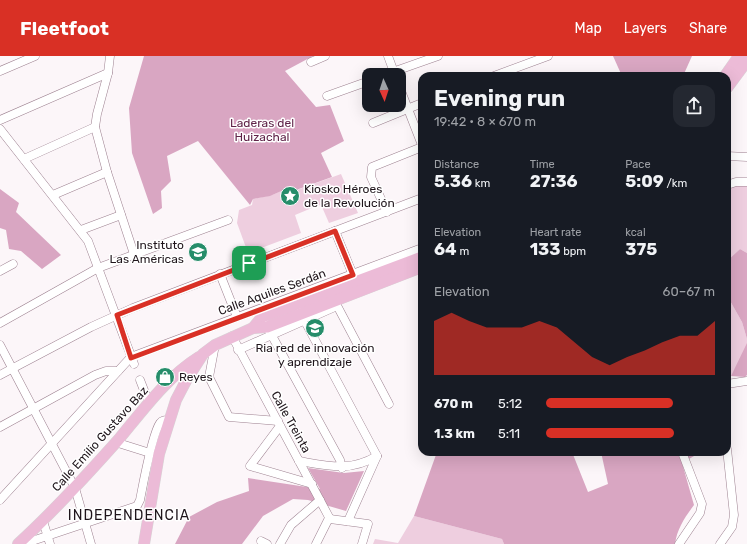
<!DOCTYPE html>
<html lang="en">
<head>
<meta charset="utf-8">
<style>
  :root { --surface:#171b24; --page:#242831; --text:#f1f3f6; --muted:#9ea1a6; --accent:#d93025 }
  body { margin:0; font-family:Rubik,sans-serif; background:var(--page); color:var(--text); height:100vh; display:flex; flex-direction:column; font-size:15px; white-space:nowrap }
  * { box-sizing:border-box; margin:0 }
  p { font-size:13px; color:var(--muted) }
  .icon { flex:none; width:22px; height:22px; fill:none; stroke:currentColor; stroke-width:2; stroke-linecap:round; stroke-linejoin:round }
  .map { position:relative; flex:1; overflow:hidden }
  .drawer { position:absolute; left:418px; top:16px; width:313px; height:384px; display:flex; flex-direction:column; background:var(--surface); border-radius:12px; box-shadow:0 4px 16px #0002 }
  .drawer>* { flex:none }
  .needle { width:26px; rotate:177deg }
  .buttons { position:absolute; left:362px; top:12px; display:grid; gap:8px }
  .buttons a { display:grid; place-items:center; width:44px; height:44px; border-radius:8px; background:var(--surface); box-shadow:0 4px 16px #0002; font-size:20px }
  .pin { position:absolute; display:grid; place-items:center; width:34px; height:34px; color:#fff; margin:-17px; border-radius:8px; box-shadow:0 2px 6px #0006 }
  .round { display:grid; place-items:center; flex:none; width:42px; height:42px; border-radius:12px; background:var(--page) }
  .summary { display:flex; align-items:center; justify-content:space-between; height:68px; padding:0 16px }
  h1 { font-size:22px; font-weight:700; line-height:30px }
  .figures { display:grid; grid-template-columns:repeat(3,1fr); gap:6px; height:68px; padding:4px 16px }
  .figures div { display:grid; align-content:center }
  .figures b { font-size:17px; font-weight:700 }
  .figures small { font-size:11px; font-weight:400 }
  .figures p { font-size:11px }
  .chart { height:112px; padding:8px 16px }
  .chart p { display:flex; justify-content:space-between }
  .chart svg { width:100%; height:72px; margin-top:4px; fill:var(--accent); opacity:.7 }
  ul { padding:0 16px; list-style:none; font-size:13px }
  li { display:grid; grid-template-columns:64px 48px 1fr; align-items:center; height:30px }
  li i { height:10px; border-radius:5px; background:var(--accent) }
  header { display:flex; align-items:center; gap:24px; box-sizing:border-box; height:56px; padding:0 20px; background:var(--accent); color:#fff }
  header strong { font-size:19px }
  nav { display:flex; gap:22px; margin-inline-start:auto; font-size:14px }
  .map>svg:first-child { display:block }
  .green { fill:#eecedf }
  .forest { fill:#d9a6c2 }
  .lines { fill:none; stroke-linecap:round; stroke-linejoin:round }
  .minor-casing { stroke:#9e8291; stroke-width:9 }
  .major-casing { stroke:#d7d5d6; stroke-width:12 }
  .minor { stroke:#fff; stroke-width:8 }
  .major { stroke:#ecbbd7; stroke-width:11 }
  .route-casing { stroke:#fff; stroke-width:8 }
  .route { stroke:#d93025; stroke-width:5 }
  .labels { text-anchor:middle; stroke-width:3; stroke-linejoin:round; paint-order:stroke }
  .park-label { font-size:12px; fill:#602449; stroke:#fff }
  .poi-label { font-size:12px; fill:#1f151b; stroke:#fff; text-anchor:start }
  .street-label { font-size:12px; fill:#1f151b; stroke:#fff }
  .quarter-label { font-size:14px; letter-spacing:1px; fill:#1f151b; stroke:#fff }
</style>
</head>
<body>
<header>
<strong>Fleetfoot</strong>
<nav><a>Map</a><a>Layers</a><a>Share</a></nav>
</header>
<div class="map">
<svg width="747" height="488" viewBox="0 0 747 488">
  <rect width="100%" height="100%" fill="#fcf6f9"/>
  <g class="green">
    <path d="M341 118 358 157 329 167 322 151 319 149 295 159 301 177 248 197 237 167 239 154 252 149 253 143 272 139 286 133 297 134Z"/>
    <path d="M738 128 747 129V197L740 193 727 205V132Z"/>
    <path d="M727 205 729 243 742 266 747 283V290L731 320 727 317Z"/>
    <path d="M414 460 502 483 504 488H373L375 483 398 487Z"/>
  </g>
  <g class="forest">
    <path d="M144 0H313L285 15 316 51 330 49 344 85 321 97 332 121 296 134 286 133 270 140 253 143 250 149 198 85 167 100 171 125 161 135 162 152 153 158 132 97 129 52Z"/>
    <path d="M613 0H692L683 20H622Z"/>
    <path d="M0 133 19 147 16 156 61 199 42 213 21 195 9 193 6 174 0 172Z"/>
    <path d="M740 193 747 197V283L742 266 729 243 727 205Z"/>
    <path d="M747 287V319L745 321 731 320 727 323V317L731 320Z"/>
    <path d="M437 396H572L588 436 608 428 601 396H701L682 407 694 449C685 461 677 473 675 488H504L502 483 414 460Z"/>
    <path d="M308 412 344 417 364 415 346 455 308 444 293 443 263 460 242 488H175L189 461 217 446 249 435 248 422 320 433Z"/>
  </g>
  <g class="lines">
    <g class="minor-casing">
      <g id="minor">
        <path d="M110 0 108 17 97 58 95 71 107 116 134 198"/>
        <path d="M388 0 395 19"/>
        <path d="M311 6 325 0"/>
        <path d="M0 15 35 0"/>
        <path d="M384 19 438 0"/>
        <path d="M494 20 548 0"/>
        <path d="M399 30 422 89"/>
        <path d="M327 40 369 25"/>
        <path d="M0 64 108 17"/>
        <path d="M373 67 422 47"/>
        <path d="M0 73 88 185 134 308"/>
        <path d="M727 100 747 101"/>
        <path d="M24 103 95 71"/>
        <path d="M727 129 736 126H747"/>
        <path d="M53 139 107 116"/>
        <path d="M387 156 371 121 372 111 422 91"/>
        <path d="M81 174 121 159"/>
        <path d="M335 175 353 219"/>
        <path d="M0 215 13 208"/>
        <path d="M220 218 237 261"/>
        <path d="M332 240 389 348"/>
        <path d="M299 254 377 400"/>
        <path d="M0 267 98 212 228 164"/>
        <path d="M265 267 340 404 342 412"/>
        <path d="M232 280 330 463"/>
        <path d="M0 289 75 432 91 488"/>
        <path d="M215 289 209 321 229 361 278 365"/>
        <path d="M238 294 337 250"/>
        <path d="M0 319 91 271 133 252 422 142"/>
        <path d="M140 324 149 347"/>
        <path d="M727 328 747 325"/>
        <path d="M280 370 250 410 312 428"/>
        <path d="M0 371 95 319 106 315H118"/>
        <path d="M115 386 150 397"/>
        <path d="M299 405C328 410 350 416 377 400"/>
        <path d="M0 444 131 301 422 192"/>
        <path d="M330 463 368 468 362 488"/>
        <path d="M43 465 50 488"/>
        <path d="M348 465 377 400"/>
        <path d="M261 485 267 488"/>
        <path d="M23 488 137 450 140 444C143 429 152 378 160 367 162 364 165 364 169 364"/>
        <path d="M280 488 291 469 320 444"/>
        <path d="M316 488 328 464 330 463"/>
        <path d="M679 488 700 457 702 448 682 396"/>
        <path d="M720 488 732 471 734 459 727 393"/>
      </g>
    </g>
    <g class="major-casing">
      <g id="major">
        <path d="M725 20 739 0"/>
        <path d="M727 32 747 5"/>
        <path d="M253 272 262 261 422 201"/>
        <path d="M18 488C54 455 87 419 119 383 143 354 167 321 199 301"/>
        <path d="M144 488 159 398 176 344 187 323 203 298 215 289 253 272 267 271 422 211"/>
      </g>
    </g>
    <use href="#minor" class="minor"/>
    <use href="#major" class="major"/>
  </g>
  <g class="lines">
    <g class="route-casing">
      <path id="route" d="M335 175 353 219 131 302 117 259Z"/>
    </g>
    <use href="#route" class="route"/>
  </g>
  <defs>
    <g id="sight-disc" transform="scale(1)"><circle r="9.5" fill="#268d6a" stroke="#fff"/><path d="M0-6L1.8-2.2L6-1.7L2.9 1.2L3.7 5.4L0 3.3L-3.7 5.4L-2.9 1.2L-6-1.7L-1.8-2.2Z" fill="#fff"/></g>
    <g id="school-disc" transform="scale(1)"><circle r="9.5" fill="#268d6a" stroke="#fff"/><path d="M0-5L7-2L0 1L-7-2ZM-4 1L0 2.5L4 1V4Q0 6-4 4Z" fill="#fff"/></g>
    <g id="university-disc" transform="scale(1)"><circle r="9.5" fill="#268d6a" stroke="#fff"/><path d="M0-5L7-2L0 1L-7-2ZM-4 1L0 2.5L4 1V4Q0 6-4 4Z" fill="#fff"/></g>
    <g id="shop-disc" transform="scale(1)"><circle r="9.5" fill="#268d6a" stroke="#fff"/><path d="M-5-2.5h2.3a2.7 3.5 0 0 1 5.4 0H5L5.5 6h-11ZM-1.5-2.5h3a1.5 2.3 0 0 0-3 0Z" fill="#fff"/></g>
  </defs>
  <g fill-rule="evenodd">
    <use href="#sight-disc" x="290" y="140"/>
    <use href="#school-disc" x="198" y="196"/>
    <use href="#university-disc" x="315" y="272"/>
    <use href="#shop-disc" x="165" y="321"/>
  </g>
  <g class="labels">
    <g class="park-label">
      <text x="262" y="71">Laderas del<tspan x="262" dy="14">Huizachal</tspan></text>
    </g>
    <g class="poi-label">
      <text x="304" y="137">Kiosko Héroes<tspan x="304" dy="14">de la Revolución</tspan></text>
      <text x="184" y="193" text-anchor="end">Instituto<tspan x="184" dy="14">Las Américas</tspan></text>
      <text x="315" y="296" text-anchor="middle">Ria red de innovación<tspan x="315" dy="14">y aprendizaje</tspan></text>
      <text x="179" y="325">Reyes</text>
    </g>
    <g class="street-label">
      <text transform="translate(272 236) rotate(-20)" y="4">Calle Aquiles Serdán</text>
      <text transform="translate(291 366) rotate(61)" y="4">Calle Treinta</text>
      <text transform="translate(100 383) rotate(-48)" y="4">Calle Emilio Gustavo Baz</text>
    </g>
    <g class="quarter-label">
      <text x="129" y="464">INDEPENDENCIA</text>
    </g>
  </g>
</svg>
<div class="buttons">
<a><svg class="needle" viewBox="-14 -14 28 28"><path d="M0-13l5 13h-10z" fill="#e53935"/><path d="M0 13l5-13h-10z" fill="#9ea1a6"/></svg></a>
</div>
<div class="pin" style="left:249px;top:207px;background:#1e9e55"><svg class="icon" aria-label="arrive" viewBox="0 0 24 24"><path d="M6 21V4h12l-3 4 3 4H6"/></svg></div>
<section class="drawer">
<div class="summary"><div><h1>Evening run</h1><p>19:42 · 8 × 670 m</p></div><a class="round"><svg class="icon" aria-label="share" viewBox="0 0 24 24"><path d="M12 15V3M7 8l5-5 5 5M5 13v7h14v-7"/></svg></a></div>
<div class="figures">
<div><p>Distance</p><b>5.36<small> km</small></b></div>
<div><p>Time</p><b>27:36</b></div>
<div><p>Pace</p><b>5:09<small> /km</small></b></div>
</div>
<div class="figures">
<div><p>Elevation</p><b>64<small> m</small></b></div>
<div><p>Heart rate</p><b>133<small> bpm</small></b></div>
<div><p>kcal</p><b>375</b></div>
</div>
<div class="chart"><p><span>Elevation</span>60–67 m</p>
<svg viewBox="0 0 160 44" preserveAspectRatio="none"><path d="M0 44V11L10 6L20 11L30 15L40 15L50 15L60 11L70 15L80 24L90 33L100 38L110 33L120 29L130 24L140 20L150 20L160 11V44z"/></svg>
</div>
<ul>
<li><b>670 m</b>5:12<i style="width:75%"></i></li>
<li><b>1.3 km</b>5:11<i style="width:76%"></i></li>
</ul>
</section>
</div>
</body>
</html>
